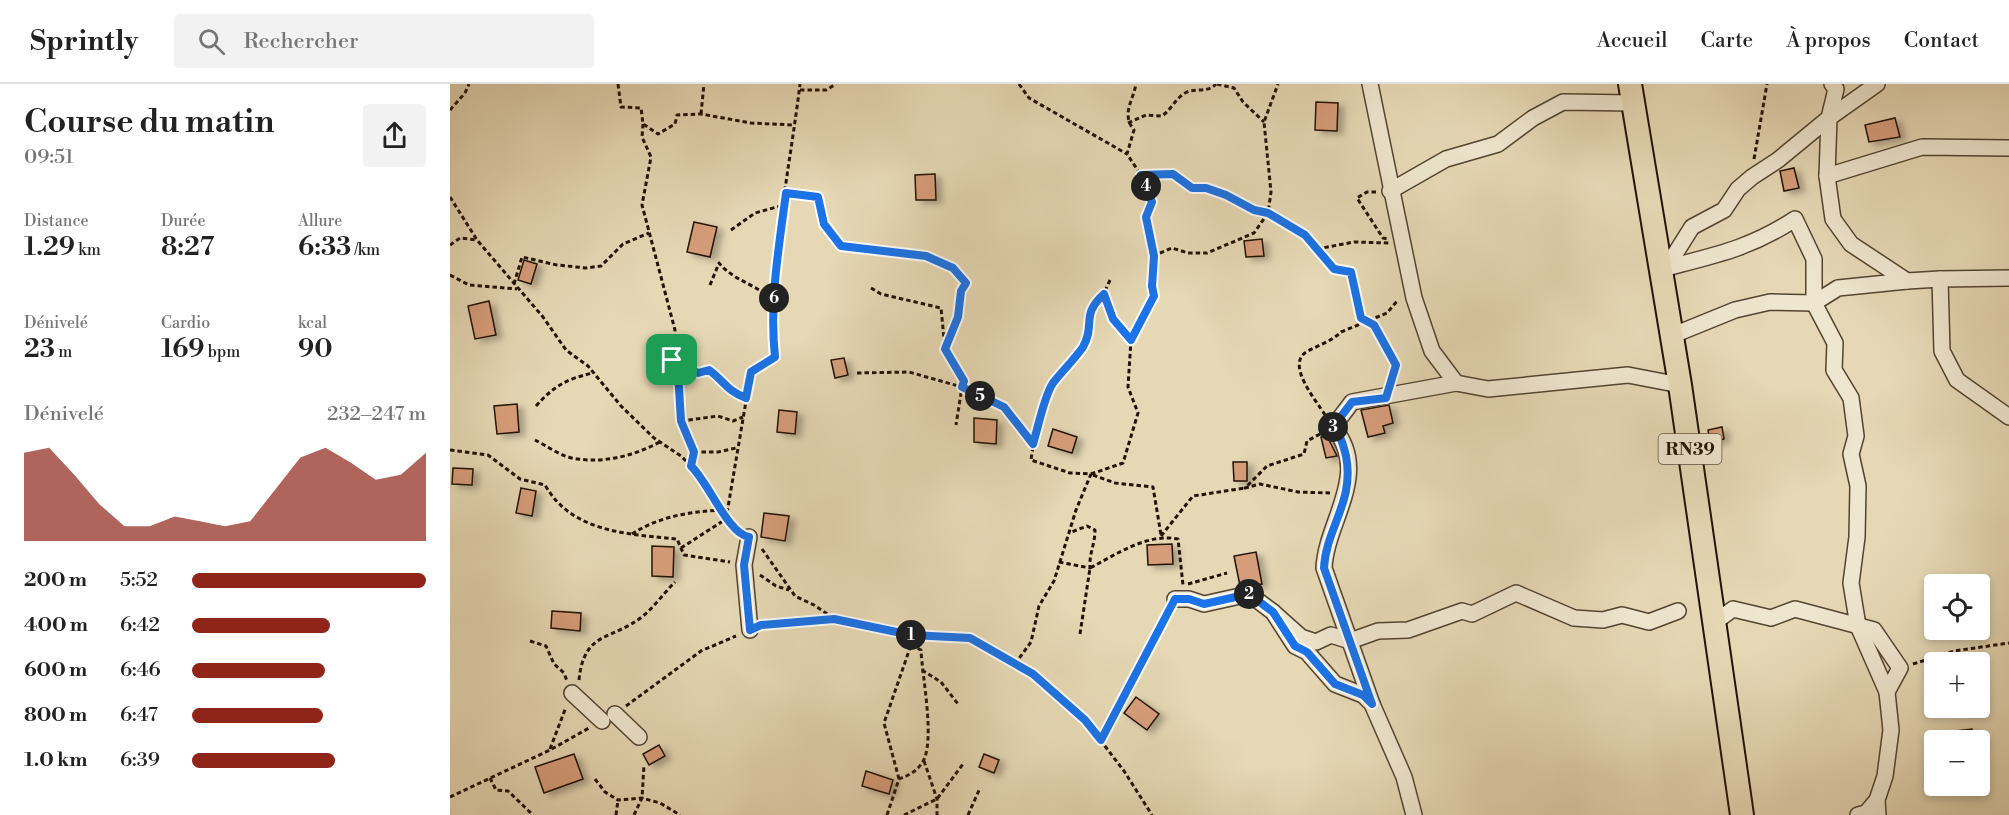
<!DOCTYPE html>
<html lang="fr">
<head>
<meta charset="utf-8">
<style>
  :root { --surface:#fff; --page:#f2f2f2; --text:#222; --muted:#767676; --line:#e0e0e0; --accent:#8f2418 }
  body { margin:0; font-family:"Libre Bodoni",serif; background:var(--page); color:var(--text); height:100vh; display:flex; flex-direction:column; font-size:22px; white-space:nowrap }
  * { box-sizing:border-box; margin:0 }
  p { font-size:20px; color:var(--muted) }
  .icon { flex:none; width:33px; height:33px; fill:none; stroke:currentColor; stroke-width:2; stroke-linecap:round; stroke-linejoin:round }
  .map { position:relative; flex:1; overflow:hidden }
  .details { display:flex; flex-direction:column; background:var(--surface); width:450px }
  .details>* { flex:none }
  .controls { position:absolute; left:1474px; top:490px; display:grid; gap:12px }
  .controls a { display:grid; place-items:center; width:66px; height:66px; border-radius:6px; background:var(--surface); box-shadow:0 3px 9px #0003; font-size:30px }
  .pin { position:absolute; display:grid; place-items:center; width:51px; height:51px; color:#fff; margin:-26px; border-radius:12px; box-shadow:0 3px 9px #0006 }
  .km { position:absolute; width:30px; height:30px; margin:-15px; border-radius:50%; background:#222; color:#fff; font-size:16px; line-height:30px; text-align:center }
  .round { display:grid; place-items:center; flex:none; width:63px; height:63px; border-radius:6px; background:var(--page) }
  .summary { display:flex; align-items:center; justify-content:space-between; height:102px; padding:0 24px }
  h1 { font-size:33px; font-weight:600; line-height:45px }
  .metrics { display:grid; grid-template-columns:repeat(3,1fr); gap:9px; height:102px; padding:6px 24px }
  .metrics div { display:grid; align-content:center }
  .metrics b { font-size:26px; font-weight:600 }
  .metrics small { font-size:16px; font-weight:400 }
  .metrics p { font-size:16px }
  .chart { height:168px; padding:12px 24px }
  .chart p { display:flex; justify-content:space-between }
  .chart svg { width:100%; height:108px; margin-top:6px; fill:var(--accent); opacity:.7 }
  ul { padding:0 24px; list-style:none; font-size:20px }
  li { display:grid; grid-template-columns:96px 72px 1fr; align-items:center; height:45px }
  li i { height:15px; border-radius:8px; background:var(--accent) }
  header { display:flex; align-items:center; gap:36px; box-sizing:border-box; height:84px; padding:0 30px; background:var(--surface); border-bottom:2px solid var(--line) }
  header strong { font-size:28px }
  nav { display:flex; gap:33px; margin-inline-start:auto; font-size:21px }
  .search { width:420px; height:54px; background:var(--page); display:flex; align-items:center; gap:15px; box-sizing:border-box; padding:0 21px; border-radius:6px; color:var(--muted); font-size:22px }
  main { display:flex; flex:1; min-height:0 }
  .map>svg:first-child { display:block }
  .building { fill:#d69d7a; stroke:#221206; stroke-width:1.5; filter:url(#shadow) }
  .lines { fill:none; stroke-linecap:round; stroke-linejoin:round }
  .minor-casing { stroke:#534432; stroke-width:18 }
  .highway-casing { stroke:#221206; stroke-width:26 }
  .path { stroke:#221206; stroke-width:3; stroke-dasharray:4.5 3; stroke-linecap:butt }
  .minor { stroke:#efe6cf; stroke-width:15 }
  .highway { stroke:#e6d8b5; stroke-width:22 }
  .route-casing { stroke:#fff; stroke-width:12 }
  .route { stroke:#1a73e8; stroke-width:8 }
  .labels { text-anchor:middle; stroke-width:4.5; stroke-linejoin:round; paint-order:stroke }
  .shield { fill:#efe6cf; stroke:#605242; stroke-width:1.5 }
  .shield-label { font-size:18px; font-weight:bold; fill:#221206 }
</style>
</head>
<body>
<header>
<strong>Sprintly</strong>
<div class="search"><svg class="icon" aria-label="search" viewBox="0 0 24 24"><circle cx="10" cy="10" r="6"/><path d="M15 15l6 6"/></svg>Rechercher</div>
<nav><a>Accueil</a><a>Carte</a><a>À propos</a><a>Contact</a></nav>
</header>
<main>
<section class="details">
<div class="summary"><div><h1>Course du matin</h1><p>09:51</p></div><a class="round"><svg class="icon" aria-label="share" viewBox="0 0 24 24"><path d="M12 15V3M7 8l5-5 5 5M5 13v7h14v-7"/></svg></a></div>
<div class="metrics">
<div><p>Distance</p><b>1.29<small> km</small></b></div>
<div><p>Durée</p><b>8:27</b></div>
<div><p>Allure</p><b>6:33<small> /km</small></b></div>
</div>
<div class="metrics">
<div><p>Dénivelé</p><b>23<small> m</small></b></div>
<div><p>Cardio</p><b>169<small> bpm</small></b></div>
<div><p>kcal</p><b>90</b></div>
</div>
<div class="chart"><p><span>Dénivelé</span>232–247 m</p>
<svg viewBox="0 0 160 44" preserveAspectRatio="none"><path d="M0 44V8L10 6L20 17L30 29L40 38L50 38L60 34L70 36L80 38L90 36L100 23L110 10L120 6L130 12L140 19L150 17L160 8V44z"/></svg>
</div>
<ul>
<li><b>200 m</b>5:52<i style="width:100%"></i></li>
<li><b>400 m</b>6:42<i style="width:59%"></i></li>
<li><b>600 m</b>6:46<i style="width:57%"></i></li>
<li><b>800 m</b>6:47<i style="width:56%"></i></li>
<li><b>1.0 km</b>6:39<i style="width:61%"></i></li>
</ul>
</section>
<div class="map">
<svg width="1559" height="731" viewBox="0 0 1559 731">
  <defs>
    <filter id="shadow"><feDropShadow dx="6" dy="3.5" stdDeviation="3" flood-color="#0004"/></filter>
  </defs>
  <rect width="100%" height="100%" fill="#e6d8b5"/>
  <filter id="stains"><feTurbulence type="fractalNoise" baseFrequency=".00333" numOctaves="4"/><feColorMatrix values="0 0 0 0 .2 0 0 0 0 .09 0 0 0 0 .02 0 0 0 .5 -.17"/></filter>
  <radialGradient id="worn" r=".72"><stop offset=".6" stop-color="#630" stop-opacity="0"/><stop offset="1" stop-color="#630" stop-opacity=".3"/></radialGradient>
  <g class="building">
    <path d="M866 18 888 19 887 47 865 46Z"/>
    <path d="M1445 34 1450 53 1419 58 1415 41Z"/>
    <path d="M1344 84 1349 104 1334 107 1330 87Z"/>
    <path d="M485 90 486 116H466L465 91Z"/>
    <path d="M244 138 267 143 260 173 237 168Z"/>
    <path d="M812 155 814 172 796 173 794 157Z"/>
    <path d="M74 176 87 180 81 200 68 196Z"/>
    <path d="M39 217 46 251 25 255 18 222Z"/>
    <path d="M394 274 398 291 385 294 381 276Z"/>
    <path d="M67 320 69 348 47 350 44 322Z"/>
    <path d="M939 321 943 339 933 342 935 349 918 353 911 326Z"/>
    <path d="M329 326 347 328 345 350 327 348Z"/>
    <path d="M524 334 547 336 546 360 524 358Z"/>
    <path d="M1272 343 1274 355 1260 358 1258 346Z"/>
    <path d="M603 345 627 353 622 369 598 362Z"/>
    <path d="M877 352 887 372 876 374 871 353Z"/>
    <path d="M783 378H797V397H784Z"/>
    <path d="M3 384 23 385 22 401 2 400Z"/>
    <path d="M71 404 86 407 82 432 66 429Z"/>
    <path d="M314 429 339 432 335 457 311 453Z"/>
    <path d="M722 460 723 480 698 481 697 461Z"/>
    <path d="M202 462 224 463 223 493 202 492Z"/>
    <path d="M806 468 812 500 790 502 784 472Z"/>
    <path d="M102 527 131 529 130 547 101 544Z"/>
    <path d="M686 613 709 630 697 646 674 629Z"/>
    <path d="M1522 645 1524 657H1488V649Z"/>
    <path d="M209 661 215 672 199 681 193 670Z"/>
    <path d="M124 670 133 695 94 709 85 683Z"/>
    <path d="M534 670 549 676 544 689 529 683Z"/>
    <path d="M416 687 443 696 439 710 412 702Z"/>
  </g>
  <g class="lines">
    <g class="minor-casing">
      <g id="minor">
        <path d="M920 0 964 214 982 267 1006 299"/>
        <path d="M1382 0 1386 5 1379 34 1377 92 1383 135 1401 160 1457 197 1490 195 1492 267 1507 296 1559 333"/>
        <path d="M1377 92 1472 63 1559 64"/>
        <path d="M940 107 996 75 1048 60 1083 34 1113 18 1183 19"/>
        <path d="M1216 184C1266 171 1301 164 1345 135L1364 175V219L1385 259 1384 286 1401 314 1406 352 1401 370 1408 402 1407 453 1401 499 1408 542 1437 608 1441 646 1435 692 1427 716 1428 731"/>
        <path d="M1215 186 1242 143 1274 126 1288 105 1302 93 1328 76 1379 34 1427 0"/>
        <path d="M1490 195 1559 194"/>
        <path d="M1221 252 1285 226 1320 218 1364 219 1388 204 1457 197"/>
        <path d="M299 453 294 481 300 546"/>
        <path d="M725 515H739L754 520 799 510 823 528 845 562 857 568 885 600 913 611 922 620"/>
        <path d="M823 528 851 553 866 558 881 551 900 557 928 547 958 546 1012 527 1022 530 1066 509 1124 534 1153 536 1172 531 1199 538 1228 527"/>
        <path d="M1265 538 1283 525 1321 534 1345 525 1424 546 1450 584 1437 608"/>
        <path d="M122 609 152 637"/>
        <path d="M165 630 189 653"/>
        <path d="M964 731 954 693 922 620 874 484C876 437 922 389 883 343L902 318 1006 299 1038 305 1178 291 1230 301"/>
        <path d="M1408 731 1416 729 1427 716"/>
      </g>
    </g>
    <g class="highway-casing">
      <path id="highway" d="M1180 0 1230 301 1292 731"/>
    </g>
    <g class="path">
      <path d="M168 0 171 23 191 24 193 40 208 50 225 40 227 31 251 30 301 39 343 41"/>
      <path d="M569 0 579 14 677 70"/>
      <path d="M767 0 784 4 793 18 814 38"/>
      <path d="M350 6H376L386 0"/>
      <path d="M0 26 15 9 19 0"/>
      <path d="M251 30 254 0"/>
      <path d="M678 39 696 31 712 32C722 25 726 13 737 8 747 4 758 9 766 0"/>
      <path d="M193 40 192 53 201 73 192 121 225 246 222 276 228 287 231 337 244 368 241 382"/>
      <path d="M1304 75 1317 0"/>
      <path d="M691 91 723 90 742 103 764 107 804 126 818 129 855 151 884 185 901 188 911 234 924 241 946 281 942 295"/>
      <path d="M926 108H917L907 114 933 154 938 155"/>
      <path d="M336 109 368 113 374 140 391 162 476 172 503 184 516 199 511 207 508 233 495 265"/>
      <path d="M0 113 27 156 93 233 116 266 138 282 171 322 204 354 231 372 248 389 264 410 276 435 286 446"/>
      <path d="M281 146 305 129 334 121"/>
      <path d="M0 161 10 154 27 156"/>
      <path d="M867 165 904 158 939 159"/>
      <path d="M703 172 722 164 738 169H757L804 149 818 129 821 108 814 38 828 0"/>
      <path d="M0 191 19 201 67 205"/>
      <path d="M660 196 654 209C660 228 668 241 681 256"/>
      <path d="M64 200 72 173 107 181 136 184 151 182 173 160 199 149"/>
      <path d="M260 201 269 179C285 198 309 201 323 217"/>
      <path d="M421 204 431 210 491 224 495 265 514 297 512 303 554 323 583 360"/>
      <path d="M223 276 248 289 259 286C274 297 277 307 296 314"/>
      <path d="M407 289 459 288 512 303 506 341"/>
      <path d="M86 322C104 302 116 295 143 289"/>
      <path d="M875 331C866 316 834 279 858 267 869 261 882 257 891 248L937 229 948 216"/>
      <path d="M231 337 268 332 283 337 293 333"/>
      <path d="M870 350 857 357 854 370 817 382 795 404 810 400 848 408 880 409"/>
      <path d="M85 356C97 362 113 374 128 375 157 379 185 371 210 358"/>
      <path d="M0 366 38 371 70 395 95 401C122 449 179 450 227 455L234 471 280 478"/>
      <path d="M244 368H268L286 364"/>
      <path d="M641 390 673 379 688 329 678 303 681 256 704 212 702 202 703 172 696 133 702 118 691 91 677 70 684 46C671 30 683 17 686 0"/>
      <path d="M643 391 665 399 703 403 711 451"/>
      <path d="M182 450C210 432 239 428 271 426"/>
      <path d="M711 452 743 412 795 404"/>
      <path d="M231 464 276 435 301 288 325 273C317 189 340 84 350 0"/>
      <path d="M312 465 345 512 364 521 383 534"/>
      <path d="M609 478 640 484C639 470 645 460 645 446L637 442 619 449"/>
      <path d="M310 491 326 502 339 506"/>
      <path d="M738 500 777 489"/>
      <path d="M314 540 384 535 461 551 520 554 583 590 635 636 674 687 702 731"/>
      <path d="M630 550 640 484C667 470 697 449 728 455L733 501"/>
      <path d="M80 557 96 562 104 580 114 589 117 597"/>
      <path d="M565 580 581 558 589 522 604 497 626 426 641 390 620 389 581 376C583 359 593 314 603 300 612 285 627 275 634 259 645 236 630 231 654 209"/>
      <path d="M1463 580 1504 567 1559 559"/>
      <path d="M472 586 491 598 508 620"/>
      <path d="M129 596C134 546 162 557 193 532 204 523 214 509 225 498"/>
      <path d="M176 622 251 567 286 552"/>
      <path d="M651 656 718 527"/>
      <path d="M100 665 116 623"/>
      <path d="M474 677 487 715V731"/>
      <path d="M40 694 46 706 58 707 83 731"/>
      <path d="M145 695 155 708 168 716 192 714 210 719 230 731"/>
      <path d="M449 695 434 639 461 561"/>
      <path d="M0 713 100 666 139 644"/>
      <path d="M166 731 168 716"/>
      <path d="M184 731 192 714 194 681"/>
      <path d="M437 731 449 695C459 691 466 688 472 679 486 659 472 592 471 566L461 561V551"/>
      <path d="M454 731 487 715 513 680"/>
      <path d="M518 731 530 704"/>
    </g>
    <use href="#minor" class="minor"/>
    <use href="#highway" class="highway"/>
  </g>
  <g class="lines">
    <g class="route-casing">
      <path id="route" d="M723 90 742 104H756L776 111 804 126 818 129 855 151 884 185 901 188 911 234 924 241 946 281 936 314 902 318 883 343C891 352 893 360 896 372 905 417 876 444 874 484L922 620 913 611 885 600 857 568 845 562 823 528 799 510 754 520 739 515H725L651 656 635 636 583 590 520 554 461 551 384 535 311 541 300 546 294 481 299 453C278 450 259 399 241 382L244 368 231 337 228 288 222 276 248 289 259 286C274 297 277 307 296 314L301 288 325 273C319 218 329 163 336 109L368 113 374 140 391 162 476 172 503 184 516 199 511 207 508 233 495 265 514 297 512 303 554 323 583 360C588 344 594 312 603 299 613 286 624 276 633 263 646 240 630 232 654 210L663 235 681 256 704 212 702 202 704 172 696 133 702 118 691 91Z"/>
    </g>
    <use href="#route" class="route"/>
  </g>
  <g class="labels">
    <rect class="shield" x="1208.5" y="350" width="63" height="30" rx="4.5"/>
    <g class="shield-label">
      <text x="1240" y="371">RN39</text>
    </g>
  </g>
  <rect width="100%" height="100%" filter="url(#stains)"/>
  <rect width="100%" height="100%" fill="url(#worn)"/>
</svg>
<div class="controls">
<a><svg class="icon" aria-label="locate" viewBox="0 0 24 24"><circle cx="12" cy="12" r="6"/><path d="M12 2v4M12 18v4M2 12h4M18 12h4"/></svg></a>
<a>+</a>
<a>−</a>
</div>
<div class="pin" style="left:222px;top:276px;background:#1e9e55"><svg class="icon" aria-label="arrive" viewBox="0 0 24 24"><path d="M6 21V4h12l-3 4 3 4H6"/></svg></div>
<b class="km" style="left:461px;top:551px">1</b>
<b class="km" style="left:799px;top:510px">2</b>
<b class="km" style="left:883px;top:343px">3</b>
<b class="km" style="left:696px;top:102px">4</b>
<b class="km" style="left:530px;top:312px">5</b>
<b class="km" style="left:324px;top:214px">6</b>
</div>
</main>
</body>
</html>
